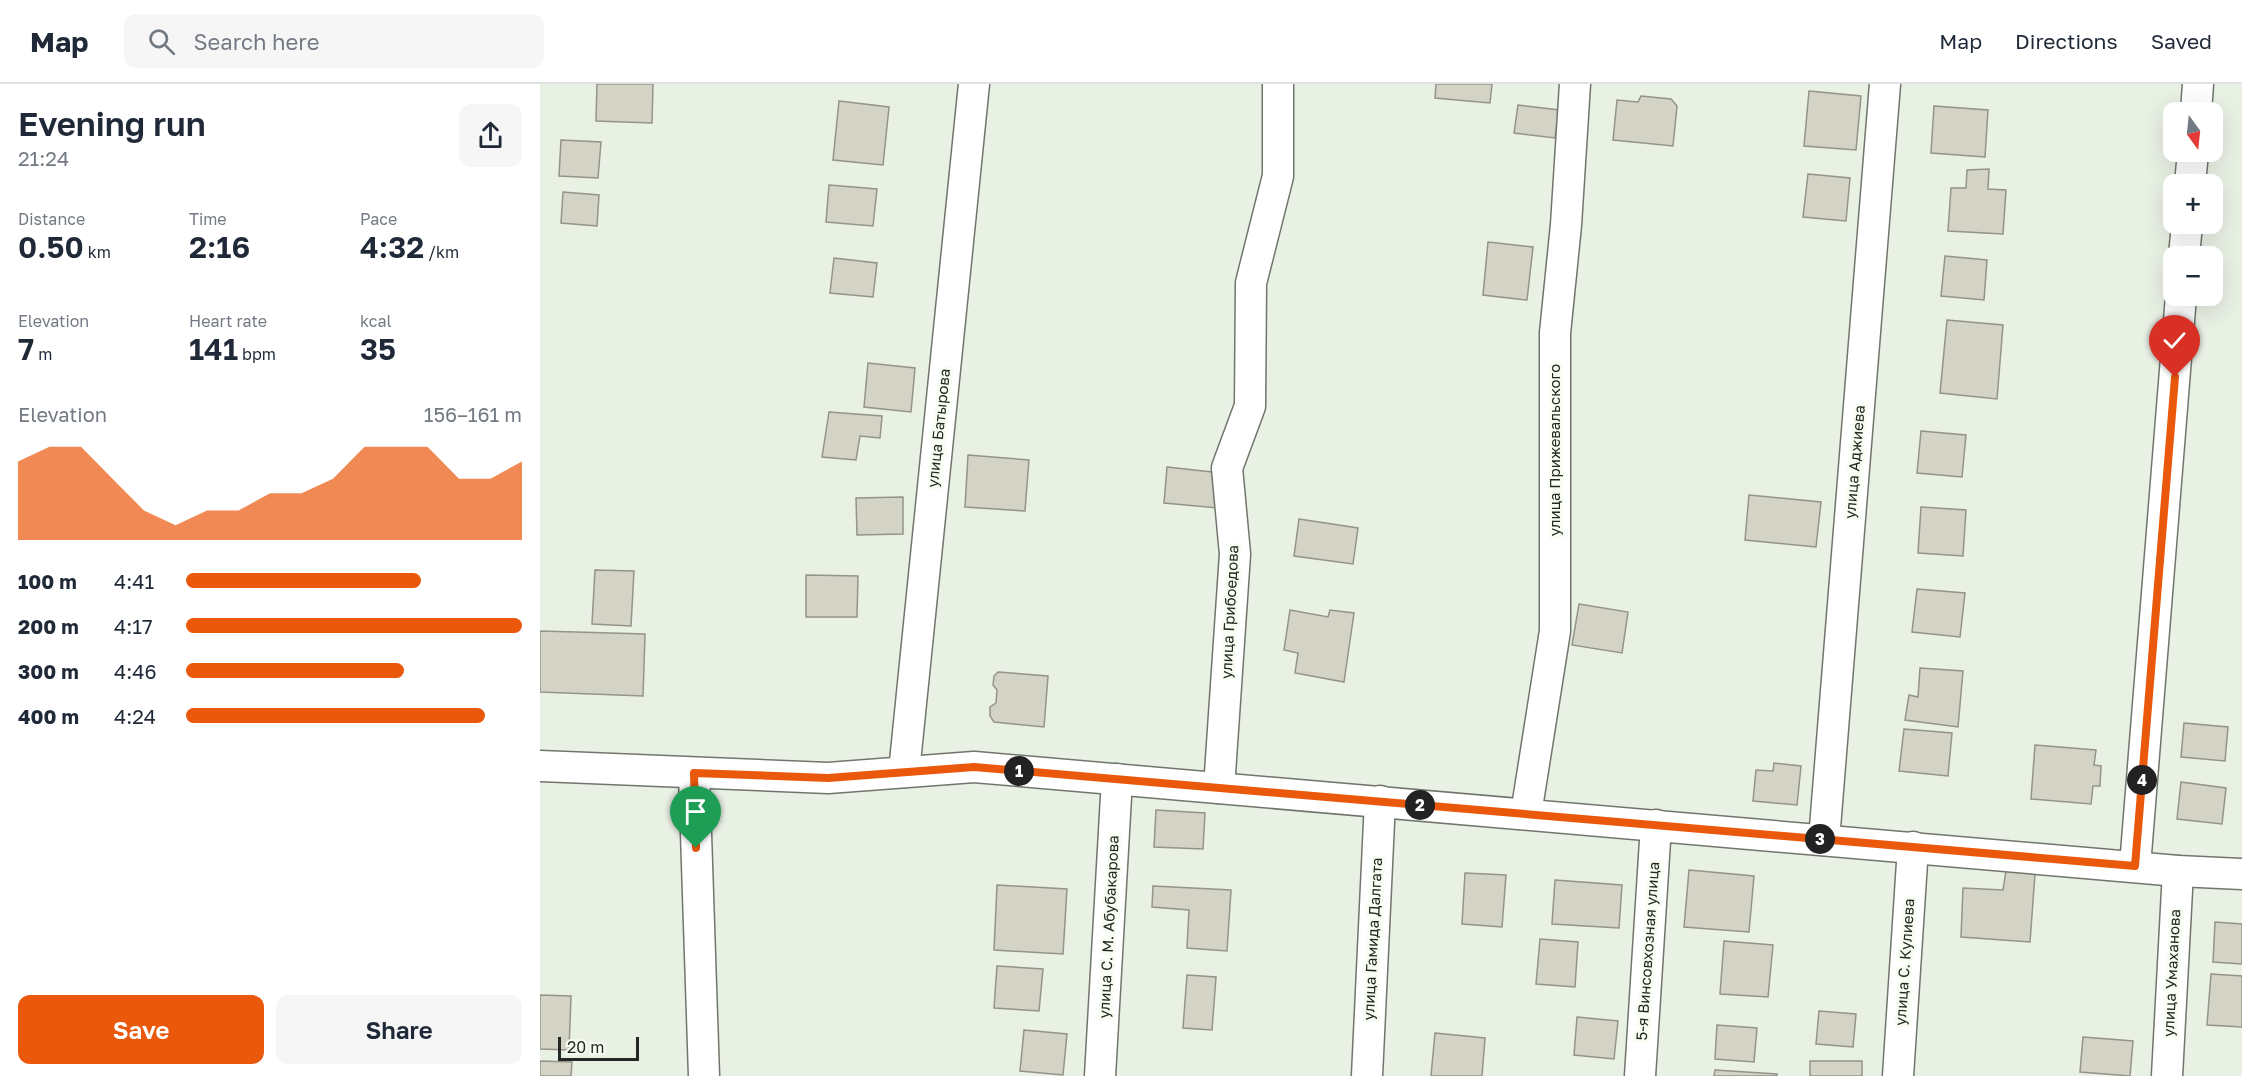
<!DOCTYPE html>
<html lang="en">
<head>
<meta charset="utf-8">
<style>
  :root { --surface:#fff; --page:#f6f6f7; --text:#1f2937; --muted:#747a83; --line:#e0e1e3; --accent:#ea580c }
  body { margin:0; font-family:"Golos Text",sans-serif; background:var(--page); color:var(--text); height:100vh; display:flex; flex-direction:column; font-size:22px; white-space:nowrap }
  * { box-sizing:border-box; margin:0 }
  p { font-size:20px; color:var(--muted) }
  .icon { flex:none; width:33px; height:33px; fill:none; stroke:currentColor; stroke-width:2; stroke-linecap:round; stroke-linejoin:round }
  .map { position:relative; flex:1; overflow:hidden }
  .sheet { display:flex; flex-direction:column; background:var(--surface); width:540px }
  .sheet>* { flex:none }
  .needle { width:39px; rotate:165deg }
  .buttons { position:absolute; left:1623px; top:18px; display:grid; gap:12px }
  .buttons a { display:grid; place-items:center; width:60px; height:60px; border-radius:12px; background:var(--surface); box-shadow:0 6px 24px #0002; font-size:30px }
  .scale { position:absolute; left:18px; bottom:15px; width:81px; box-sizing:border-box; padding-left:6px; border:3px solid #242723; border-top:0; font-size:16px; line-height:21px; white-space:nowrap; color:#242723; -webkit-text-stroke:4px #f7fef1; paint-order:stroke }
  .pin { position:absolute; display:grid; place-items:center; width:51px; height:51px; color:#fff; margin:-62px -26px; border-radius:50% 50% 50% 0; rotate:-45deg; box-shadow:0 0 6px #0007 }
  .pin .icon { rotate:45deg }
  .km { position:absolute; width:30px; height:30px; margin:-15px; border-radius:50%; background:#222; color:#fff; font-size:16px; line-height:30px; text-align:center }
  .round { display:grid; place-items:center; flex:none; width:63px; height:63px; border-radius:12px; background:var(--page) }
  .overview { display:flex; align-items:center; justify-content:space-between; height:102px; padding:0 18px }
  h1 { font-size:33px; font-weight:600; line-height:45px }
  .stats { display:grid; grid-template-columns:repeat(3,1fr); gap:9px; height:102px; padding:6px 18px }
  .stats div { display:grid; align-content:center }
  .stats b { font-size:30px; font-weight:600 }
  .stats small { font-size:16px; font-weight:400 }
  .stats p { font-size:16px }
  .chart { height:168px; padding:12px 18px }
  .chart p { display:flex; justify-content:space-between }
  .chart svg { width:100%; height:108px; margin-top:6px; fill:var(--accent); opacity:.7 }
  .button { display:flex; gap:12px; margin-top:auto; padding:12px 18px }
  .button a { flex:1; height:69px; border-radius:12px; background:var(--accent); color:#fff; font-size:24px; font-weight:600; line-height:69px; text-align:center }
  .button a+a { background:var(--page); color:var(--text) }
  ul { padding:0 18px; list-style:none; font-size:20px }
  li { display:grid; grid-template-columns:96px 72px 1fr; align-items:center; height:45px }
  li i { height:15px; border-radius:8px; background:var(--accent) }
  header { display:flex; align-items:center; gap:36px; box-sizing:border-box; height:84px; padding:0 30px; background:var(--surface); border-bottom:2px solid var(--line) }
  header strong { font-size:28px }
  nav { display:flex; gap:33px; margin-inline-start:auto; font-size:21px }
  .search { width:420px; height:54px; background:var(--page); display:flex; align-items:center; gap:15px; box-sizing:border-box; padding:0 21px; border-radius:12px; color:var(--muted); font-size:22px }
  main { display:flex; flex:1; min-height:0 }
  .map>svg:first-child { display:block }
  .building { fill:#d3d3c6; stroke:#949488; stroke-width:1.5 }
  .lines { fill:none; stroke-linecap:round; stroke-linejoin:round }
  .minor-casing { stroke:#70766b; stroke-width:33 }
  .minor { stroke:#fff; stroke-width:30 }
  .route-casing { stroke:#fff; stroke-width:12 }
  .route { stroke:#ea580c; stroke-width:8 }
  .labels { text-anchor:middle; stroke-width:6; stroke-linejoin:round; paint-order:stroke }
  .street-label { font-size:15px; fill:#242723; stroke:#f7fef1 }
</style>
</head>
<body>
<header>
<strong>Map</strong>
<div class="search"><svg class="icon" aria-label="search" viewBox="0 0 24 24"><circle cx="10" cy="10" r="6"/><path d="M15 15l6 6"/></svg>Search here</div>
<nav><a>Map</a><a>Directions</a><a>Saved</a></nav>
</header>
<main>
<section class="sheet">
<div class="overview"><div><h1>Evening run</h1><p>21:24</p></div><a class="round"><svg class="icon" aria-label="share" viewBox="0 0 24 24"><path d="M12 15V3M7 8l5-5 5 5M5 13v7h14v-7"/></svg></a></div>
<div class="stats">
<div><p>Distance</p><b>0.50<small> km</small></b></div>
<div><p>Time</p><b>2:16</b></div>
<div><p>Pace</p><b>4:32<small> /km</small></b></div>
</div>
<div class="stats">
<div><p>Elevation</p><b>7<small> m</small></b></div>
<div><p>Heart rate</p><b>141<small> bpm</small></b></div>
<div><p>kcal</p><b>35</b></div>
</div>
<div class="chart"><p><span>Elevation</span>156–161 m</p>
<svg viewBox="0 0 160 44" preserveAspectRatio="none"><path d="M0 44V12L10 6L20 6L30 19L40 32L50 38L60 32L70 32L80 25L90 25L100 19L110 6L120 6L130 6L140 19L150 19L160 12V44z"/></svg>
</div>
<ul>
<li><b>100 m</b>4:41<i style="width:70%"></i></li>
<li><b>200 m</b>4:17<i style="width:100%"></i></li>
<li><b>300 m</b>4:46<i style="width:65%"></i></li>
<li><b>400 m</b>4:24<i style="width:89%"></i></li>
</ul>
<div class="button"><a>Save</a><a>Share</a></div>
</section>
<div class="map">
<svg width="1702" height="992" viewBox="0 0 1702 992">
  <rect width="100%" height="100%" fill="#e9f0e4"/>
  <g class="building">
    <path d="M57 0H113L112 39 56 37Z"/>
    <path d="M896 0H952L950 19 895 14Z"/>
    <path d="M1269 7 1321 12 1316 66 1264 62Z"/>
    <path d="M1101 12 1131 15 1137 22 1133 62 1073 56 1077 16 1098 18Z"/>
    <path d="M299 17 349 23 343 81 293 76Z"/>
    <path d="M978 21 1019 26 1015 54 974 49Z"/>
    <path d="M1394 22 1448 26 1445 73 1391 69Z"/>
    <path d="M21 56 61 58 58 94 19 92Z"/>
    <path d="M1449 85 1448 105 1466 106 1463 150 1408 147 1411 104H1426L1427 86Z"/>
    <path d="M1268 90 1310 94 1306 137 1263 133Z"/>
    <path d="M289 101 337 105 333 142 286 138Z"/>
    <path d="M23 108 59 111 57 142 21 139Z"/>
    <path d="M948 158 993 163 987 216 943 211Z"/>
    <path d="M1405 172 1447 176 1444 216 1401 212Z"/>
    <path d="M294 174 337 179 333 213 290 209Z"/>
    <path d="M1407 236 1463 241 1457 315 1400 309Z"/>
    <path d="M328 279 375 284 371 328 324 323Z"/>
    <path d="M289 328 342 332 340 354 320 352 316 376 282 373Z"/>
    <path d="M1381 347 1426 351 1422 393 1377 389Z"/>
    <path d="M428 371 489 376 485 427 425 423Z"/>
    <path d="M627 383 681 389 678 424 624 419Z"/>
    <path d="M1209 411 1281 418 1276 463 1205 456Z"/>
    <path d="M363 413V450L317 451 316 414Z"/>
    <path d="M1381 423 1426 426 1423 472 1378 469Z"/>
    <path d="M759 435 818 444 813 480 754 472Z"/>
    <path d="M55 486 94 487 91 542 52 540Z"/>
    <path d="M266 491 318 492 317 533H266Z"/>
    <path d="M1377 505 1425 509 1420 553 1372 548Z"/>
    <path d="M1039 520 1088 528 1082 569 1032 561Z"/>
    <path d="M750 526 788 533 790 526 814 529 804 598 755 589 758 569 744 566Z"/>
    <path d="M0 547 105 550 103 612 0 608Z"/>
    <path d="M1380 584 1423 587 1418 643 1365 636 1369 611 1378 613Z"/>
    <path d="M458 588 508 592 504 643 454 638 450 632V623L456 619 457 606 453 601 454 592Z"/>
    <path d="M1644 639 1688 643 1685 677 1641 673Z"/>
    <path d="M1364 645 1412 649 1408 692 1359 687Z"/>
    <path d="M1495 661 1556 666 1554 681 1561 682 1560 702H1553L1551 720 1491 715Z"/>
    <path d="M1234 679 1261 682 1257 721 1213 717 1216 686 1233 687Z"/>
    <path d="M1641 698 1686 704 1682 740 1637 735Z"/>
    <path d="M616 726 665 729 663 765 614 763Z"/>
    <path d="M1149 786 1214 792 1209 848 1144 843Z"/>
    <path d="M1466 786 1495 790 1490 858 1421 853 1423 804 1463 806Z"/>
    <path d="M925 789 966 791 962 843 922 840Z"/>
    <path d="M1015 796 1082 801 1079 844 1012 840Z"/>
    <path d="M457 801 527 805 523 870 454 866Z"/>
    <path d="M613 802 691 806 687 867 647 864 649 826 612 823Z"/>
    <path d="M1675 838 1702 840V880L1673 878Z"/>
    <path d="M1000 855 1038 858 1035 903 996 900Z"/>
    <path d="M1184 857 1233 861 1228 913 1180 910Z"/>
    <path d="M457 882 503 885 499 927 454 924Z"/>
    <path d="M1671 890 1702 892V943L1667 941Z"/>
    <path d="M647 891 676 893 672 946 643 944Z"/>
    <path d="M0 911 31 912 29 966 0 965Z"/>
    <path d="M1279 927 1316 930 1313 963 1276 960Z"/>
    <path d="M1037 933 1078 937 1074 975 1034 971Z"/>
    <path d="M1177 941 1217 944 1214 978 1175 975Z"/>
    <path d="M484 946 527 950 523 991 480 987Z"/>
    <path d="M895 949 945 954 942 992H891Z"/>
    <path d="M1543 953 1593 957 1590 992 1540 988Z"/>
    <path d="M0 977 32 978 31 992H0Z"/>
    <rect x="1270" y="977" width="52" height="15"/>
    <path d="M1175 986 1237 990V992H1174Z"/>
  </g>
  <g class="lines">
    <g class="minor-casing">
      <g id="minor">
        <path d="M1656 28 1658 0"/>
        <path d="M1650 100 1653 68"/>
        <path d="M1644 172 1647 140"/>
        <path d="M0 682 288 694 434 683 1638 787 1702 790"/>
        <path d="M364 688 434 0"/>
        <path d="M154 689 164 992"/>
        <path d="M679 704 695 470 687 384 710 322 711 199 738 92V0"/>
        <path d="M986 730 1015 547V249L1026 141 1035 0"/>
        <path d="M1284 756 1345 0"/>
        <path d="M1595 782 1641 212"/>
        <path d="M560 992 577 695"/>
        <path d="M827 992 840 717"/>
        <path d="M1100 992 1116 741"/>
        <path d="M1358 992 1373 763"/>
        <path d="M1627 992 1638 787"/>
      </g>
    </g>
    <use href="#minor" class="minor"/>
  </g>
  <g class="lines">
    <g class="route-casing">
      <path id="route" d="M156 764 154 689 288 694 434 683 1595 782 1635 293"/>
    </g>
    <use href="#route" class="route"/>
  </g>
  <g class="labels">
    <g class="street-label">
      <text transform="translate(399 344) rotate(-84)" y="5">улица Батырова</text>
      <text transform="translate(1015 366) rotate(-90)" y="5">улица Прижевальского</text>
      <text transform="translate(1315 378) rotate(-85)" y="5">улица Аджиева</text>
      <text transform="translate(690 528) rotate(-87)" y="5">улица Грибоедова</text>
      <text transform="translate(569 843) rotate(-87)" y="5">улица С. М. Абубакарова</text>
      <text transform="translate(833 855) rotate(-87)" y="5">улица Гамида Далгата</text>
      <text transform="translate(1108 867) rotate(-86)" y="5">5-я Винсовхозная улица</text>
      <text transform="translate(1365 878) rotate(-86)" y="5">улица С. Кулиева</text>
      <text transform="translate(1632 889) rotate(-87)" y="5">улица Умаханова</text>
    </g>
  </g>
</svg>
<div class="buttons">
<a><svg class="needle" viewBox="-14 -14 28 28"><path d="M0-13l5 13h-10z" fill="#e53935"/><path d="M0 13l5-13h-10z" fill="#747a83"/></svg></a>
<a>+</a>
<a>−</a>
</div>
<div class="scale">20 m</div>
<div class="pin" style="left:156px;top:764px;background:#1e9e55"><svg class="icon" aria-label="arrive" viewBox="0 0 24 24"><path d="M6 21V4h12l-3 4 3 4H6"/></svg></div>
<div class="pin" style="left:1635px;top:293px;background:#d93025"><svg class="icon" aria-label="check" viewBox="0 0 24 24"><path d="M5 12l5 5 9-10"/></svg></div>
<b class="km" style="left:479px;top:687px">1</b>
<b class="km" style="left:880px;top:721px">2</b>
<b class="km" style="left:1280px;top:755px">3</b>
<b class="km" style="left:1602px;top:696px">4</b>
</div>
</main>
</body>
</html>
